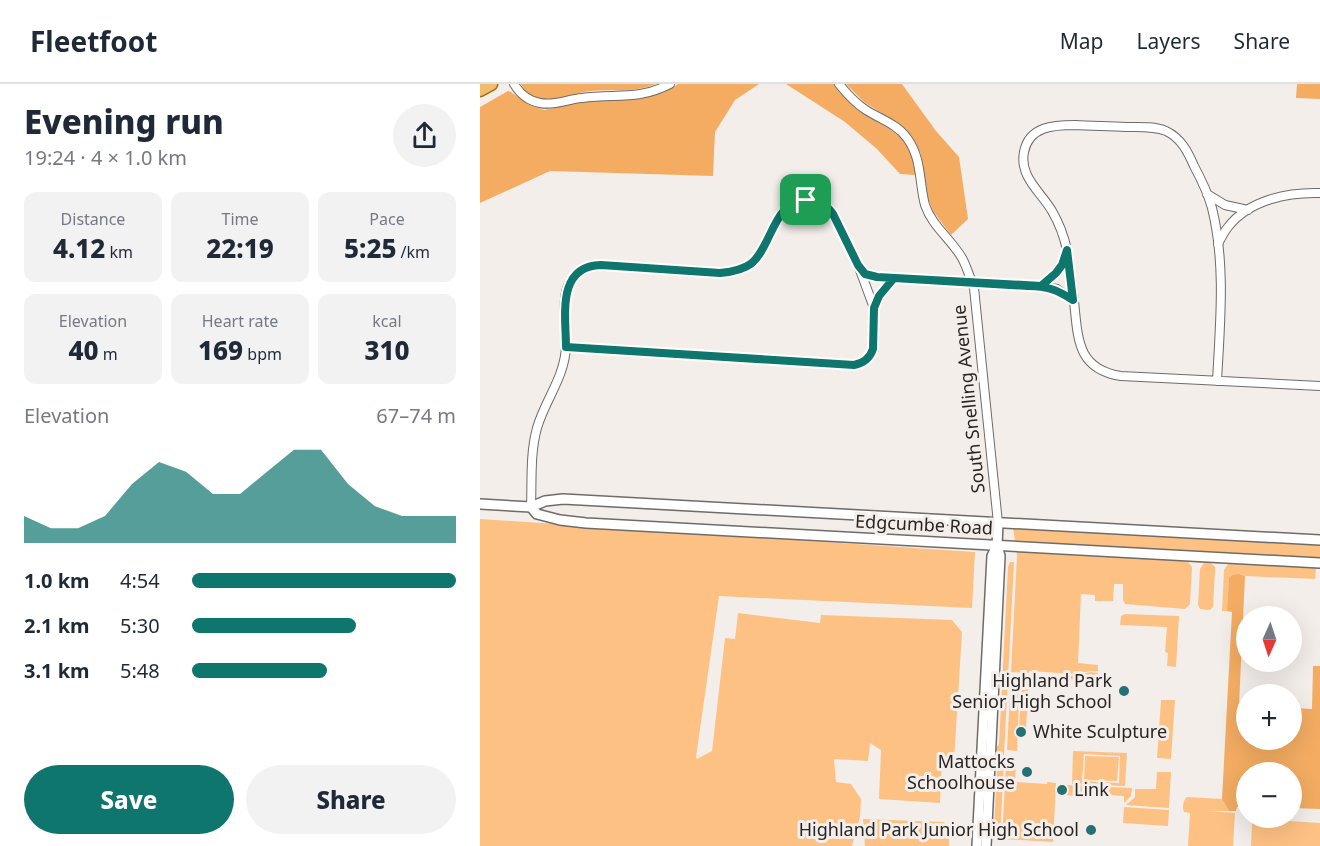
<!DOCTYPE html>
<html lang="en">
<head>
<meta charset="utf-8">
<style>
  :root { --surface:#fff; --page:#f2f2f3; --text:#1f2937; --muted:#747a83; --line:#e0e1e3; --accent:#0f766e }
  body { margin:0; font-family:"Noto Sans",sans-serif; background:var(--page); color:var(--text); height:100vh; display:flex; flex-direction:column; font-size:22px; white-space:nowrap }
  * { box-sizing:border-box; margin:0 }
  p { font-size:20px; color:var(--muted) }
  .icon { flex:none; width:33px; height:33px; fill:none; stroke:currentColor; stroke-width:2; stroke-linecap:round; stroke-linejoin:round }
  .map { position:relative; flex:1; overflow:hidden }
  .drawer { display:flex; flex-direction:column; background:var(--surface); width:480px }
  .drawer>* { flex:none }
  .needle { width:39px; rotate:183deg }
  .buttons { position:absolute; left:756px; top:522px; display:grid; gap:12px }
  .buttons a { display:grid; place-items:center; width:66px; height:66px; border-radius:50%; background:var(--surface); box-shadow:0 6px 24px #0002; font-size:30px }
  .pin { position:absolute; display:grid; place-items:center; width:51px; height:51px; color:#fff; margin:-26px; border-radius:12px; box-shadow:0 3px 9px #0006 }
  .round { display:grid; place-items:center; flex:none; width:63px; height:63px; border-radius:32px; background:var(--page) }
  .head { display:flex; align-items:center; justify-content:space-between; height:102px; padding:0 24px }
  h1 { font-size:33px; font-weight:800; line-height:45px }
  .metrics { display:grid; grid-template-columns:repeat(3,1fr); gap:9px; height:102px; padding:6px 24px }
  .metrics div { display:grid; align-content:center; border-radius:12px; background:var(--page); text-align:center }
  .metrics b { font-size:26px; font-weight:800 }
  .metrics small { font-size:16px; font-weight:400 }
  .metrics p { font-size:16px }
  .chart { height:168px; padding:12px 24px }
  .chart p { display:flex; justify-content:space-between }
  .chart svg { width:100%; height:108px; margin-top:6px; fill:var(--accent); opacity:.7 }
  .button { display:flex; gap:12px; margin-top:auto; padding:12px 24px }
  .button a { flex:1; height:69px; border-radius:36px; background:var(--accent); color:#fff; font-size:24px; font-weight:800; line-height:69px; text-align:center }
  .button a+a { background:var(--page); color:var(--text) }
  ul { padding:0 24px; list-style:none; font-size:20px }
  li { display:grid; grid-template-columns:96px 72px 1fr; align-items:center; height:45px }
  li i { height:15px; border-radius:8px; background:var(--accent) }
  header { display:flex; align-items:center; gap:36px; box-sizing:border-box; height:84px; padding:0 30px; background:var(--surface); border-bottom:2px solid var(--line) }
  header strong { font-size:28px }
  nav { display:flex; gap:33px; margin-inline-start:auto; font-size:21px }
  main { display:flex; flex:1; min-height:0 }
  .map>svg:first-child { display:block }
  .green { fill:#fec184; fill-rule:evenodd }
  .forest { fill:#f3ac62 }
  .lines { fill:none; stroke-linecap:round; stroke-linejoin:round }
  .minor-casing { stroke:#6f6b67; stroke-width:10 }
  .tertiary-casing { stroke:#6f6b67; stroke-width:12 }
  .primary-casing { stroke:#a66a14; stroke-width:15 }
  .minor { stroke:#fff; stroke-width:8 }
  .tertiary { stroke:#fff; stroke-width:9 }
  .primary { stroke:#f2bc6d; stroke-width:12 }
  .route-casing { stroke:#fff; stroke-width:12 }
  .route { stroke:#0f766e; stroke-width:8 }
  .poi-dot { fill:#257074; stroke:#f3eeea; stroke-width:2 }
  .labels { text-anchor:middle; stroke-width:6; stroke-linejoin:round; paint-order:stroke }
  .street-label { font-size:18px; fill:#272524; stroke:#f3eeea }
  .poi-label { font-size:18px; fill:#272524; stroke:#f3eeea; text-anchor:end }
</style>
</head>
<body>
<header>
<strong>Fleetfoot</strong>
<nav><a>Map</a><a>Layers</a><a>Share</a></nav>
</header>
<main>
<section class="drawer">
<div class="head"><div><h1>Evening run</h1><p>19:24 · 4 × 1.0 km</p></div><a class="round"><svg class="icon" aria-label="share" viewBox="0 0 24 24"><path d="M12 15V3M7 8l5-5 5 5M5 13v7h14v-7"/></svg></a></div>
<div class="metrics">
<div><p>Distance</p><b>4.12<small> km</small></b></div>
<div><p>Time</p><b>22:19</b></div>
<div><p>Pace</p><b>5:25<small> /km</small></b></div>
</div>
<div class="metrics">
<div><p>Elevation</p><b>40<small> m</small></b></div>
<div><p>Heart rate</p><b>169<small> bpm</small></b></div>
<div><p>kcal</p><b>310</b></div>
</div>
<div class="chart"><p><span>Elevation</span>67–74 m</p>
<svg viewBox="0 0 160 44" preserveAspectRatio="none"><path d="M0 44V33L10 38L20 38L30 33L40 20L50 11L60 15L70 24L80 24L90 15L100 6L110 6L120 20L130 29L140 33L150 33L160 33V44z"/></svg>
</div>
<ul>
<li><b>1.0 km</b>4:54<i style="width:100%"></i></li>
<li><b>2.1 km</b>5:30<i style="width:62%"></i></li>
<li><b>3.1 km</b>5:48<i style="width:51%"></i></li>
</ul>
<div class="button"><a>Save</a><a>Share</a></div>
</section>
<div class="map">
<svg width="840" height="762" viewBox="0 0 840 762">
  <rect width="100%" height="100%" fill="#f3eeea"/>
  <g class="green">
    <path d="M0 435 495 468 492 524 239 512 216 673 217 675 232 667 245 554 255 555 258 529 340 539 341 531 472 536 482 548 474 677H462L460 719 399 715 401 666 390 659 388 677 355 675 354 676 356 698 371 700 381 715 380 733 372 762H0Z"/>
    <path d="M532 437 840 453V485H836L835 495 765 492 759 490 749 495 747 527H742L744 486 748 480 731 479 735 483V487L733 523 730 526 720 525 718 521 720 485 724 479 708 478 712 483 710 520 705 525 645 520 643 516V500H634L633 517H615V511L601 510 598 579 618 581V587H611L595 590 549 587V589L531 588 537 471Z"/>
    <path d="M530 478H534L524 671H514L515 665 519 660 528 483Z"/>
    <path d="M645 530 699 532 696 583 687 582 688 569 685 568 687 543 640 541 641 532Z"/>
    <path d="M611 588 618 589V597L587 595 591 592Z"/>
    <path d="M531 592H540L537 667 527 666Z"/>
    <path d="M542 592H549L546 645 539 644Z"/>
    <path d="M681 616H695L691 675 677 674Z"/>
    <path d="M593 667 647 669 645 702 592 700ZM604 670 640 672 639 699 602 697Z"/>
    <path d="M605 672 639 673 637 697 604 696Z"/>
    <path d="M514 674 524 675 520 755H510V749L514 743 517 686 514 680Z"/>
    <path d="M526 680H536L535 697 536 698 567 700V698L576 699 573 758 522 755Z"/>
    <path d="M677 688H691L689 724 646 721 655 713V705H676Z"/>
    <path d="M585 701 652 704 651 712 644 719V712L612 710V713L585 711Z"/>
    <path d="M707 713 742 715 749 727H728L755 729 753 762H708L710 729 704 728C702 724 703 716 707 713Z"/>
    <path d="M644 723 689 726 688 742 643 739Z"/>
    <path d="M383 735 464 738 469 744V762H385Z"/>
    <path d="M777 735 840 739V762H771L772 740Z"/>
  </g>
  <g class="forest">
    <path d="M41 0H176C155 9 134 5 111 7 96 9 79 17 64 15 55 14 45 9 41 0Z"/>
    <path d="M198 0H279L255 16 235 48 233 92 70 87 0 119V23L28 7 31 8 48 20 64 26 106 17 159 15 185 8Z"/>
    <path d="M306 0H354C362 11 372 22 384 30 414 48 431 52 436 91L420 90 397 65 365 38Z"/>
    <path d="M366 0H422L456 47 479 73 488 135 471 151 453 127 448 114 441 70 431 51 422 42 384 18Z"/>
    <path d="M817 0H840V15L816 14Z"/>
    <path d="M759 490 765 492 759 621 766 622V656H812V624L832 625 833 582H840V725L812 724V688H766V723H757L756 727H749L742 715 752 528 747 527 749 494 753 491Z"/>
  </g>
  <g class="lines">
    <g class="minor-casing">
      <g id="minor">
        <path d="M34 0C40 10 48 17 60 19 74 22 88 15 102 14 135 9 157 17 190 0"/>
        <path d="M359 0C367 10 375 19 386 26 400 35 417 40 427 54 442 74 439 99 445 121 452 142 471 155 482 174 487 183 490 194 494 204L518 439"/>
        <path d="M727 110 745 121 768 126"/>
        <path d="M738 160C741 154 744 148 748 143 769 116 808 108 840 109"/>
        <path d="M380 186 394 224"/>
        <path d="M561 202C573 192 581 185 586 170"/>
        <path d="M86 263 374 281C384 279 390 274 394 265V224L399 212 414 194"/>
        <path d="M737 297C740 240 746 180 732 124 728 109 721 95 714 82 708 68 701 54 686 47 674 42 659 43 646 43 629 42 612 42 595 41 574 41 549 42 544 68 539 93 561 108 572 127 579 139 584 152 587 166 589 183 592 200 594 217 598 255 597 285 641 292L840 302"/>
        <path d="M51 423C52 397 50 369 57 344 65 316 85 293 86 262 87 244 80 214 90 198 97 187 109 181 121 181L240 189C251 187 262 186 271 179 292 162 296 110 330 116 341 118 347 122 353 130L378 181 385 190 397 193 561 202 577 205 593 216"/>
      </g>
    </g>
    <g class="tertiary-casing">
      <g id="tertiary">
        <path d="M0 420 51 423 65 417 83 415 840 456"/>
        <path d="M51 423 57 430 80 436 106 439 840 479"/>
        <path d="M497 762 512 472 517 462 518 439"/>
        <path d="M506 762 520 472 517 462"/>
      </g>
    </g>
    <g class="primary-casing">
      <path id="primary" d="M0 6 11 0"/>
    </g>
    <use href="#minor" class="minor"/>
    <use href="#tertiary" class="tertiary"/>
    <use href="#primary" class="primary"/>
  </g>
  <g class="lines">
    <g class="route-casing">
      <path id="route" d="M326 116C338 117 346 120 353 130L378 181 385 190 397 193 561 202 576 189 582 181 587 166 593 216C577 206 568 202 548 202L414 194 399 212 394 224 393 265C390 274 384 279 374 281L86 263C86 233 76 182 121 181L240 189C251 188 263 186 272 179 292 161 294 117 326 116"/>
    </g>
    <use href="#route" class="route"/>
  </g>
  <g class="poi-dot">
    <circle cx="644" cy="607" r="6"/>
    <circle cx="541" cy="648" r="6"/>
    <circle cx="547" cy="688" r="6"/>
    <circle cx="582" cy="706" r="6"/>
    <circle cx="611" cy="746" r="6"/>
  </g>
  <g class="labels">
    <g class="street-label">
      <text transform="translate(489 315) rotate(-96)" y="6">South Snelling Avenue</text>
      <text transform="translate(444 441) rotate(3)" y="6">Edgcumbe Road</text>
    </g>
    <g class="poi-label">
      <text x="632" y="603">Highland Park<tspan x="632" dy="21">Senior High School</tspan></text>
      <text x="553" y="654" text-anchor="start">White Sculpture</text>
      <text x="535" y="684">Mattocks<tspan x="535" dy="21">Schoolhouse</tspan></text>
      <text x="594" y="712" text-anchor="start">Link</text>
      <text x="599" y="752">Highland Park Junior High School</text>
    </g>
  </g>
</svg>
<div class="buttons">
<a><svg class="needle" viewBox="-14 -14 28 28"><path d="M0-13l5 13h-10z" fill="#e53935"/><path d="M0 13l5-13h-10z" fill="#747a83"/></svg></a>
<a>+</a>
<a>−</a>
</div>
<div class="pin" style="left:326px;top:116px;background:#1e9e55"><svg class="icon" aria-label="arrive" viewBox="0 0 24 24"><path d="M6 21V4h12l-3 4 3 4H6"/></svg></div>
</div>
</main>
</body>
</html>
